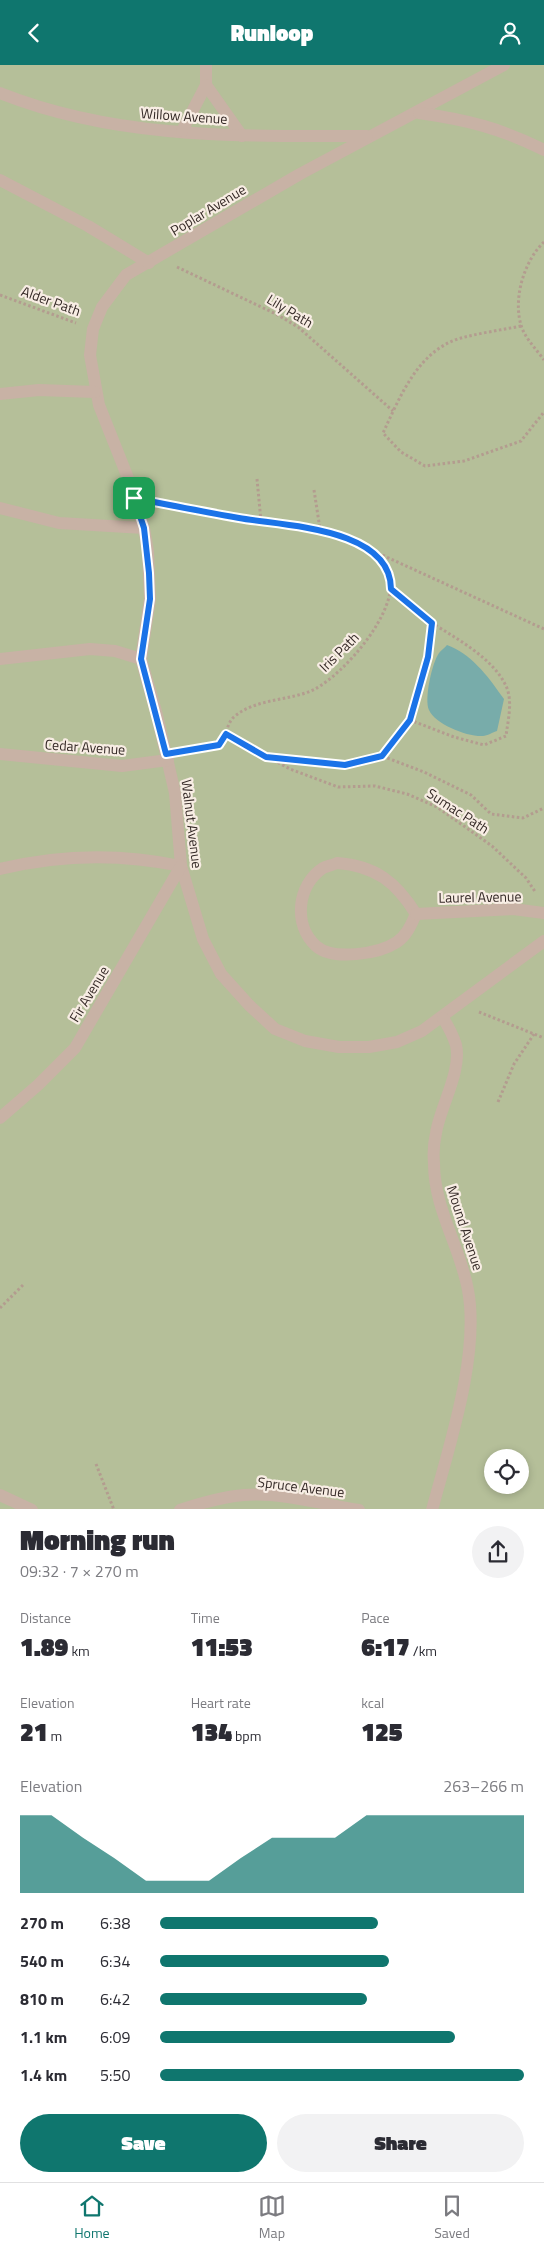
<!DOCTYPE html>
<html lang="en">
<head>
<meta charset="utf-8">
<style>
  :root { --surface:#fff; --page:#f2f2f3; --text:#2b2b33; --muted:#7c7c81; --line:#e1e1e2; --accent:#0f766e }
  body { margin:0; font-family:"Titillium Web",sans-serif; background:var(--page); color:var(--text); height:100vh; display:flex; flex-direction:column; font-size:19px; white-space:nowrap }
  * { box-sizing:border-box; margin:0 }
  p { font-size:16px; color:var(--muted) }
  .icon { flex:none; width:28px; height:28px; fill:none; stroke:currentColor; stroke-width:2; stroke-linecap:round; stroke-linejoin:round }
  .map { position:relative; height:1444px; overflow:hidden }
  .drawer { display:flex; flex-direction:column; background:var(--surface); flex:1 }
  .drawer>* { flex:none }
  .buttons { position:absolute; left:484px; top:1384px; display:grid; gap:10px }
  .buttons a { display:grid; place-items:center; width:45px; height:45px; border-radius:50%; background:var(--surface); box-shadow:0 2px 8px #0003; font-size:25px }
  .pin { position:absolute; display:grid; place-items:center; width:42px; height:42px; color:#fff; margin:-21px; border-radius:10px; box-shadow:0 2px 8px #0006 }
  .round { display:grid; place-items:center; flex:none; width:52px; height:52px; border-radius:26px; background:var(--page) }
  .headline { display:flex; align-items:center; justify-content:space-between; height:85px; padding:0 20px }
  h1 { font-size:28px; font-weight:800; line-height:38px }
  .metrics { display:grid; grid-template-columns:repeat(3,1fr); gap:8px; height:85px; padding:5px 20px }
  .metrics div { display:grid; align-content:center }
  .metrics b { font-size:25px; font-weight:800 }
  .metrics small { font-size:14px; font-weight:400 }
  .metrics p { font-size:14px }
  .chart { height:140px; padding:10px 20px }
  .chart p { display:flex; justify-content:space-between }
  .chart svg { width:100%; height:90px; margin-top:5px; fill:var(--accent); opacity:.7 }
  .action { display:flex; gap:10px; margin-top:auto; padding:10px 20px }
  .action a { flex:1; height:58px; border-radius:30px; background:var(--accent); color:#fff; font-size:20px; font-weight:800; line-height:58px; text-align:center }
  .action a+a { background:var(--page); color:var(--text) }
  ul { padding:0 20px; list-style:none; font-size:16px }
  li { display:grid; grid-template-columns:80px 60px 1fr; align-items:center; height:38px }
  li i { height:12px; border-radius:6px; background:var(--accent) }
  header { display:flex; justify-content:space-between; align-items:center; height:65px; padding:0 20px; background:var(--accent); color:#fff; font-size:22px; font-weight:800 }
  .tabs { display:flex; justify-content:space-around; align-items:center; height:70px; border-top:1px solid var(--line); background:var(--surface); font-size:14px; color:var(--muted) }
  .tabs a { display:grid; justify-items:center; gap:2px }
  .tabs .selected { color:var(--accent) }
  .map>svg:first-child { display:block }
  .green { fill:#b5bf99; fill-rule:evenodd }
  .water { fill:#78acaa }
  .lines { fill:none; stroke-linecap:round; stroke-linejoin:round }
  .path { stroke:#b39c8f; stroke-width:3; stroke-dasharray:2.5 2.5; stroke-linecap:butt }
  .lane { stroke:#c8b2a5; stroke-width:12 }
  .route-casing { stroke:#fff; stroke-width:10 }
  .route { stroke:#1a73e8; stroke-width:6 }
  .labels { text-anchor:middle; stroke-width:4.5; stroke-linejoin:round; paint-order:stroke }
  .street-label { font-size:14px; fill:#342926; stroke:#f8ede4 }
</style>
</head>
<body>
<header><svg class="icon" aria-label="back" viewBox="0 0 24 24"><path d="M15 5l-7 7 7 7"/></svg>Runloop<svg class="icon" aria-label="person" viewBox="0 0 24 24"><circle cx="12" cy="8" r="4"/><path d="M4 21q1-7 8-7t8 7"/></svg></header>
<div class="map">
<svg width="544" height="1445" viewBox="0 0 544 1445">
  <rect width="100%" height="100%" fill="#f0e3d8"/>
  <path class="green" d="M0 0H544V1444L0 1445ZM492 1392H520V1420H492Z"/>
  <path class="water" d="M447 580C470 588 488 611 501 630L504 634 497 666C493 667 487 671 483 671 467 672 435 659 429 645 424 634 432 598 439 588 441 585 445 583 447 580Z"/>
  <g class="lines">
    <g class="path">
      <path d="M544 177C524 196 513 233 521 260 524 272 537 285 544 295"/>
      <path d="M177 202 276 249 298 262 393 346"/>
      <path d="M0 230 76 258"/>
      <path d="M521 261C501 265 480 268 461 273 418 285 400 332 383 368L401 387 425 401 464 396 521 376 544 347"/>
      <path d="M257 414 261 456"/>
      <path d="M314 425 320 464"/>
      <path d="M155 437 334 468 544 564"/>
      <path d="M391 523 432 558"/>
      <path d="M225 669 290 704 338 722 375 721 407 729 437 742 492 781 526 813 536 828"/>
      <path d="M185 686 219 681C227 672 226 658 235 651 257 633 291 636 315 624 345 608 398 547 390 511 388 501 380 493 372 487"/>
      <path d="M382 691 410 655 454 672 484 680 506 671C508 655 513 636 506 621 493 593 457 574 432 558L428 592 410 655"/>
      <path d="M269 692 345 699 382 691 424 707 471 730 491 749 523 753 544 743"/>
      <path d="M479 947 544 973"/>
      <path d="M498 1037 514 999 534 969"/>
      <path d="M0 1243 23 1220"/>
      <path d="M96 1399 114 1445"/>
    </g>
    <g class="lane">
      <path d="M206 0V20L242 71"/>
      <path d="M504 0 300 109 126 210 102 242 93 264 90 290 99 340 128 413 144 463 148 486 150 534 141 594 157 650 175 728 181 801 203 874 221 909 249 940 275 964 305 976 339 982H369L397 977 422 966 544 876"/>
      <path d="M0 28C118 75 243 71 367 71"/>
      <path d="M419 48C468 55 500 63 544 85"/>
      <path d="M182 66 206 20"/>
      <path d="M0 115 88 161 149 198"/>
      <path d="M0 329 39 325 95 327"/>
      <path d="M0 443 59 458 144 463"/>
      <path d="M0 594 90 584 115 586 141 594"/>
      <path d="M0 689 122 701 168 695"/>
      <path d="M337 798C376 801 396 817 416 849 411 860 407 870 397 877 379 889 333 896 316 881 293 860 297 820 323 803 327 801 333 800 337 798Z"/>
      <path d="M0 804C61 789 119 788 181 801"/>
      <path d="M416 849 513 844 544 848"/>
      <path d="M0 1053 38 1020 75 983 181 801"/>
      <path d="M0 1430 32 1445"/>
      <path d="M180 1445C201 1438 222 1432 244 1430 281 1427 322 1439 359 1445"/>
      <path d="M432 1445C449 1381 480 1290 468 1225 460 1181 434 1144 434 1098 433 1088 434 1077 436 1068 440 1042 462 1006 456 980 453 970 448 961 443 953"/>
    </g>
  </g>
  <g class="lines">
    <g class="route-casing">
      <path id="route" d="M134 433C169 440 204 447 239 453 282 461 391 462 391 524L432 558 428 592 410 655 382 691 345 700 266 692 226 669 219 680 166 689 141 594 150 534 149 508 144 463Z"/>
    </g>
    <use href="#route" class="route"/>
  </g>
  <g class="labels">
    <g class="street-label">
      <text transform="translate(184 51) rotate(4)" y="5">Willow Avenue</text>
      <text transform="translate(208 145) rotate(-31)" y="5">Poplar Avenue</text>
      <text transform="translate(51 236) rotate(20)" y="5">Alder Path</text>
      <text transform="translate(290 246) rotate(31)" y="5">Lily Path</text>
      <text transform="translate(339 587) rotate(-45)" y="5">Iris Path</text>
      <text transform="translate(85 682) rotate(4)" y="5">Cedar Avenue</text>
      <text transform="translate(458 746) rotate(33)" y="5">Sumac Path</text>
      <text transform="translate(192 759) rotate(83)" y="5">Walnut Avenue</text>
      <text transform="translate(480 832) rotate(-1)" y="5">Laurel Avenue</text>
      <text transform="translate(89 929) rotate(-59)" y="5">Fir Avenue</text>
      <text transform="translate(465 1163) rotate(72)" y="5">Mound Avenue</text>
      <text transform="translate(301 1422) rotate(7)" y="5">Spruce Avenue</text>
    </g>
  </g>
</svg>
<div class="buttons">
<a><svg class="icon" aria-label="locate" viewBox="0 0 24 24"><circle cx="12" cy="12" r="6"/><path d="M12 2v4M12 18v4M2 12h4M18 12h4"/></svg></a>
</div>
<div class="pin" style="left:134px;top:433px;background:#1e9e55"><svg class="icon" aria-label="arrive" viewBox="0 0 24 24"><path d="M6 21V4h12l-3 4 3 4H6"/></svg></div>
</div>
<section class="drawer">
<div class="headline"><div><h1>Morning run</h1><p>09:32 · 7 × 270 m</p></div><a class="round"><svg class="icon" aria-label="share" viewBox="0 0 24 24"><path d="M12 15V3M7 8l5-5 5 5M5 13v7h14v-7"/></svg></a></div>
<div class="metrics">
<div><p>Distance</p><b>1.89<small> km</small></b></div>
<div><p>Time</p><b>11:53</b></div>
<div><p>Pace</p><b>6:17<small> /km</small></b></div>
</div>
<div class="metrics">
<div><p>Elevation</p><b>21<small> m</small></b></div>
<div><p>Heart rate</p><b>134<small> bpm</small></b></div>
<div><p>kcal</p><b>125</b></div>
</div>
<div class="chart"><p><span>Elevation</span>263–266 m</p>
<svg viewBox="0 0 160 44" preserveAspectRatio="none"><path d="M0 44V6L10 6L20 17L30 27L40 38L50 38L60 38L70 27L80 17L90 17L100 17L110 6L120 6L130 6L140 6L150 6L160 6V44z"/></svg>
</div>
<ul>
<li><b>270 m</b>6:38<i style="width:60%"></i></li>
<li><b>540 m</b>6:34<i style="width:63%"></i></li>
<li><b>810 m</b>6:42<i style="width:57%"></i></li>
<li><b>1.1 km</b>6:09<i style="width:81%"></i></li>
<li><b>1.4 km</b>5:50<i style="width:100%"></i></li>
</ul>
<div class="action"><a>Save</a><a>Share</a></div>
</section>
<nav class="tabs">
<a class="selected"><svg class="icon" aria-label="home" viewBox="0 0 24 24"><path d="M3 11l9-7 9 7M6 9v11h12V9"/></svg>Home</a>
<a><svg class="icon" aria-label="map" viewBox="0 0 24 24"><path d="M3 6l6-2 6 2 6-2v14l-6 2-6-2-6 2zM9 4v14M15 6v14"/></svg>Map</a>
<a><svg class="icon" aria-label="saved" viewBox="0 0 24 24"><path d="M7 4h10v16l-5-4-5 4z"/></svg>Saved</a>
</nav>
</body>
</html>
